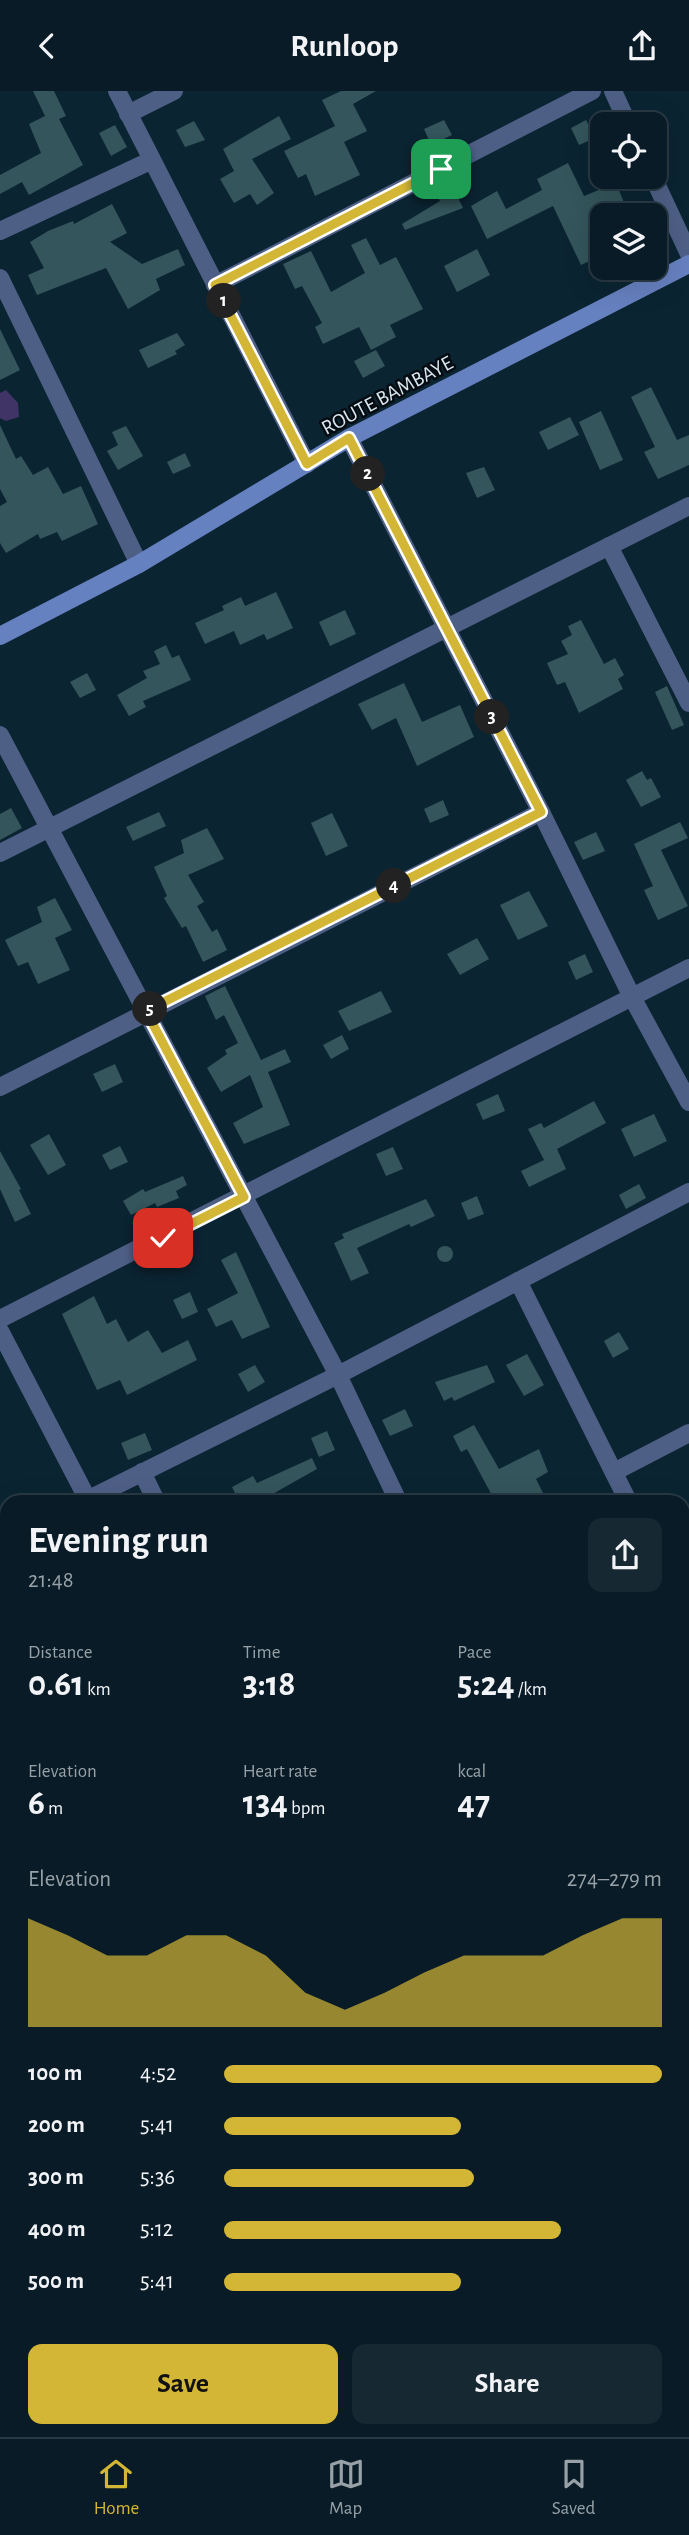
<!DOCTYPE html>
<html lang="en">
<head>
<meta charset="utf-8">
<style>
  :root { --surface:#081b26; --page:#162832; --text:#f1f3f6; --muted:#98a1a7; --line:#293943; --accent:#d3b635 }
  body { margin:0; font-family:"Alegreya Sans",sans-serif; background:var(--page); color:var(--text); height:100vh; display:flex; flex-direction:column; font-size:26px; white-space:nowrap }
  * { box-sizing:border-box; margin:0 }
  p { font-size:23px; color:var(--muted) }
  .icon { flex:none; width:38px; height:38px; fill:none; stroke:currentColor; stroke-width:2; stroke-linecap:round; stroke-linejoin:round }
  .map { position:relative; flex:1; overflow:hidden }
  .panel { position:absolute; left:0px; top:1404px; width:690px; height:943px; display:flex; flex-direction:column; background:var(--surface); border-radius:21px 21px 0 0; box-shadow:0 7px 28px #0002,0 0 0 2px var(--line) }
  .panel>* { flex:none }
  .controls { position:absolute; left:590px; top:21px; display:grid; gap:14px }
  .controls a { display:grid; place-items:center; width:77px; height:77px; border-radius:14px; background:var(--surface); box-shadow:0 7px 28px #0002,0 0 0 2px var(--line); font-size:35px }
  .pin { position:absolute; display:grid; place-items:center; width:60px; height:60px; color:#fff; margin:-30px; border-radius:14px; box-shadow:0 4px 10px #0006 }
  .km { position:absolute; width:35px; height:35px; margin:-18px; border-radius:50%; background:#222; color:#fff; font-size:19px; line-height:35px; text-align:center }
  .round { display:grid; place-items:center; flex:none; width:74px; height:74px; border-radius:14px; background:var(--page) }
  .headline { display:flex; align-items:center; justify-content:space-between; height:119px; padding:0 28px }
  h1 { font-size:38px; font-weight:700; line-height:52px }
  .stats { display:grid; grid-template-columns:repeat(3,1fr); gap:10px; height:119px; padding:7px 28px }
  .stats div { display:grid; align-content:center }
  .stats b { font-size:35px; font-weight:700 }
  .stats small { font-size:19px; font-weight:400 }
  .stats p { font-size:19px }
  .chart { height:196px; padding:14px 28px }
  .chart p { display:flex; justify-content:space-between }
  .chart svg { width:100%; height:126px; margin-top:7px; fill:var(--accent); opacity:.7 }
  .action { display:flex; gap:14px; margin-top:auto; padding:14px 28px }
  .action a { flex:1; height:80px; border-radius:14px; background:var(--accent); color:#111; font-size:28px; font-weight:700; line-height:80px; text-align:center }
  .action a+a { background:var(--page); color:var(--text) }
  ul { padding:0 28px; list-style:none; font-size:23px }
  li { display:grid; grid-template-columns:112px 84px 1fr; align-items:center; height:52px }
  li i { height:18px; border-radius:9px; background:var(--accent) }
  header { display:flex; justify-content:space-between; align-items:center; height:91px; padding:0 28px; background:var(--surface); font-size:32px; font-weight:700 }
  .tabs { display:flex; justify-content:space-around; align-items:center; height:98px; border-top:2px solid var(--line); background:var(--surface); font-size:19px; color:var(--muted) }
  .tabs a { display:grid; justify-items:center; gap:4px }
  .tabs .selected { color:var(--accent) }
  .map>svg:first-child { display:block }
  .green { fill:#403365 }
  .building { fill:#33555b }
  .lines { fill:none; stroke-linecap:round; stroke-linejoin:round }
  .street { stroke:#4e5f86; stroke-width:18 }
  .secondary { stroke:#6681c0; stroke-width:18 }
  .route-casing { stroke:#fff; stroke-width:14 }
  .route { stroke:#d3b635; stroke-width:9 }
  .labels { text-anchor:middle; stroke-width:5; stroke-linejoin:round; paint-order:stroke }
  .street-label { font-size:21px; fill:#d8e6f0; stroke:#040c12 }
</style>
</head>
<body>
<header><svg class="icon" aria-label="back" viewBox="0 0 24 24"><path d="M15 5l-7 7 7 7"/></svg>Runloop<svg class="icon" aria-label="share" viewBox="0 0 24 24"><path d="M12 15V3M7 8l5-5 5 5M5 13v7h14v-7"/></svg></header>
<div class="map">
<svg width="689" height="2346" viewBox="0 0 689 2346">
  <rect width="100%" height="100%" fill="#0b2432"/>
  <path class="green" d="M6 299 18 312 19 326 6 330 0 327V302Z"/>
  <g class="building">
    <path d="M33 0H54L66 25 59 28 83 74 29 104 22 91 0 103V84L41 62 29 33 45 25Z"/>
    <path d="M341 0H376L353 13 367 40 344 51 360 84 315 105 306 83 298 87 284 60 335 35 322 9Z"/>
    <path d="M279 25 291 48 252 68 274 102 257 114 250 103 234 112 220 88 234 80 223 58Z"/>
    <path d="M444 29 452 44 431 54 424 38Z"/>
    <path d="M586 29 595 47 579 54 571 37Z"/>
    <path d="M194 30 205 49 185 56 176 39Z"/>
    <path d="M115 34 127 56 111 65 99 42Z"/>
    <path d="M568 72 584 105 616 92 629 124H602V164L581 174 553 115 487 148 471 115 497 100 506 118 542 99 537 88Z"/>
    <path d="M453 97 463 117 405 139 402 133 440 110 437 105Z"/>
    <path d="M112 113 127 142 110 151 142 173 178 158 185 174 156 188 160 199 128 218 106 177 37 204 28 184 44 177 30 151 48 140 73 130 74 133Z"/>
    <path d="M366 147 380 174 396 166 423 218 390 234 396 246 371 259 359 236 323 253 315 236 322 232 302 195 295 198 283 173 311 160 331 201 365 182 351 154Z"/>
    <path d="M477 158 490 184 457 201 444 175Z"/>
    <path d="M0 238 20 279 0 289Z"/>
    <path d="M177 242 185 254 175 260 177 263 148 277 139 259Z"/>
    <path d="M376 259 385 275 363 287 354 270Z"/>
    <path d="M651 296 677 349 689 344V374L658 388 644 361 655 356 631 306Z"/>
    <path d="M601 320 623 369 600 379 579 331Z"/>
    <path d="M570 326 579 344 548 359 539 341Z"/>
    <path d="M0 334 16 368 21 365 33 384 48 376 63 403 81 395 98 433 62 450 57 441 40 448 38 443 6 462 0 452V415L7 411 0 398Z"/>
    <path d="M126 335 143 365 118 379 107 360 118 354 112 341Z"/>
    <path d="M185 362 191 375 173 383 167 371Z"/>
    <path d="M484 376 495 399 477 407 466 382Z"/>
    <path d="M276 501 293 537 267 549 264 543 240 554 234 540 205 553 195 532 224 519 222 515 241 506 245 515Z"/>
    <path d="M345 519 356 543 330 555 319 531Z"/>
    <path d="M581 529 604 573 615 567 624 584 618 588 623 598 579 622 565 591 557 594 547 572 568 563 561 550 572 544 568 535Z"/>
    <path d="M166 554 172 567 179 564 191 589 143 610 146 616 129 625 117 604 147 587 143 580 160 573 154 560Z"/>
    <path d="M87 582 96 599 80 607 70 591Z"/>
    <path d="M404 592 422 631 460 614 474 646 417 675 396 627 372 639 358 613Z"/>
    <path d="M667 595 684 634 672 639 655 601Z"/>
    <path d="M642 680 647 689 651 687 661 706 641 716 626 689Z"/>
    <path d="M443 709 449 724 430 732 424 718Z"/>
    <path d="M11 717 22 737 0 749V723Z"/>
    <path d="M159 721 166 735 133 750 126 736Z"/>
    <path d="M332 722 348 755 326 765 311 732Z"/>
    <path d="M680 731 688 747 661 759 688 815 658 829 644 799 653 795 634 753Z"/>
    <path d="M207 737 224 768 188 784 204 811 197 815 212 841 217 838 227 859 203 871 186 835 182 837 164 807 167 805 154 776 184 762 181 749Z"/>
    <path d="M596 741 605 760 583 769 574 751Z"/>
    <path d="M529 800 548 835 518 849 500 814Z"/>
    <path d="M55 807 72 839 55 847 70 879 38 893 28 871 18 875 5 849 42 831 37 816Z"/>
    <path d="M477 847 489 868 460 884 447 863Z"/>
    <path d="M585 863 593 881 576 889 568 871Z"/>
    <path d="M225 895 261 969 285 958 291 971 268 981 290 1034 244 1053 233 1032 263 1016 250 984 221 1001 207 977 227 963 225 959 238 952 224 924 216 929 205 905Z"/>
    <path d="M381 900 392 921 349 940 338 920Z"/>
    <path d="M342 944 349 958 331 968 323 954Z"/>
    <path d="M115 973 123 991 102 1001 93 983Z"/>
    <path d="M498 1003 505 1020 483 1029 476 1013Z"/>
    <path d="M594 1010 606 1032 557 1058 566 1078 529 1096 521 1080 544 1069 528 1038 541 1032 544 1037Z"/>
    <path d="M654 1023 667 1050 634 1066 621 1038Z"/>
    <path d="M49 1043 66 1074 48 1084 30 1054Z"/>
    <path d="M120 1055 128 1071 110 1079 102 1064Z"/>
    <path d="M393 1056 403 1078 386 1085 376 1063Z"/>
    <path d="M0 1060 21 1098 19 1099 31 1123 15 1131 0 1098Z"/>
    <path d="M183 1085 187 1094 176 1100 179 1107 157 1116 155 1112 131 1124 123 1110 143 1098 145 1101Z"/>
    <path d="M639 1093 646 1107 626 1118 619 1104Z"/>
    <path d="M477 1105 484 1123 468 1129 461 1112Z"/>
    <path d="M426 1108 435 1125 411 1136 409 1133 357 1157 369 1182 351 1190 334 1152 344 1147 342 1143Z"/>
    <circle cx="445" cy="1163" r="8"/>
    <path d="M236 1161 270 1236 242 1248 232 1229 216 1236 207 1218 238 1202 221 1169Z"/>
    <path d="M190 1201 198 1221 182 1228 173 1209Z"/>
    <path d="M94 1205 107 1233 116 1228 128 1251 148 1239 162 1262 188 1249 197 1269 127 1304 120 1289 97 1299 62 1223Z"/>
    <path d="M619 1241 629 1258 613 1267 604 1250Z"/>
    <path d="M527 1263 544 1294 524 1305 506 1274Z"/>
    <path d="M255 1274 265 1291 248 1301 238 1283Z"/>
    <path d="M487 1274 495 1291 454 1310 452 1306 444 1310 435 1291Z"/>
    <path d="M405 1318 413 1335 390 1345 382 1329Z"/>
    <path d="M474 1334 499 1378 539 1358 548 1381 536 1388 547 1410H495L467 1358 461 1361 453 1345Z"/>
    <path d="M327 1340 335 1359 319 1366 311 1347Z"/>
    <path d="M145 1342 152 1359 128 1369 121 1352Z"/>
    <path d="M312 1367 317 1378 269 1405 239 1410 232 1396 253 1385 257 1392Z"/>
  </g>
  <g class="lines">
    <g class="street">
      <path d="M117 0 307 373"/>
      <path d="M613 0 628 33"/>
      <path d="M128 23 174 0"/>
      <path d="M653 86 689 163"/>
      <path d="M0 140 150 70"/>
      <path d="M0 187 139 473"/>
      <path d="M215 194 592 0"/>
      <path d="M349 347 541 721 632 906 689 1011"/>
      <path d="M609 455 689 612"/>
      <path d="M0 644 338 1284 398 1410"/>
      <path d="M0 762 689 415"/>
      <path d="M0 996 541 721"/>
      <path d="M518 1190 628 1410"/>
      <path d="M0 1228 689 877"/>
      <path d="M0 1240 88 1409"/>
      <path d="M142 1381 156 1410"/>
      <path d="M614 1381 689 1342"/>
      <path d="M85 1410 338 1284 689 1101"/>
      <path d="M0 1454 7 1450"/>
      <path d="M682 1519 689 1532"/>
      <path d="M682 1577 689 1574"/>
      <path d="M0 1683 7 1680"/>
      <path d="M682 1815 689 1812"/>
      <path d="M0 1912 7 1926"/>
      <path d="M682 2000 689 2012"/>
      <path d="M682 2295 689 2292"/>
      <path d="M0 2326 7 2323"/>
      <path d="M227 2344 234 2340"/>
      <path d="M581 2346 594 2340"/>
    </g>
    <path class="secondary" d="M0 545 139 473 349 347 689 173"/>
  </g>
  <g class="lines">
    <g class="route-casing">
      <path id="route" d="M163 1147 244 1106 146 920 541 721 349 347 307 373 215 194 441 78"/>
    </g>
    <use href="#route" class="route"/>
  </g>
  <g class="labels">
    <g class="street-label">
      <text transform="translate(387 304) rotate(-28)" y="7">ROUTE BAMBAYE</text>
    </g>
  </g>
</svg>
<div class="controls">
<a><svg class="icon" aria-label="locate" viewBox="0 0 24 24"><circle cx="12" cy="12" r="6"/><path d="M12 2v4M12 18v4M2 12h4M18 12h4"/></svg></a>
<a><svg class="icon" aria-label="layers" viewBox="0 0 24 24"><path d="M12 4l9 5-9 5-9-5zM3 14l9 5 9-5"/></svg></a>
</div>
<div class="pin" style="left:441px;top:78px;background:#1e9e55"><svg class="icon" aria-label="arrive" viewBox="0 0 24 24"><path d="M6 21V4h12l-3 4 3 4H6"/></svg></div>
<div class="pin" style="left:163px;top:1147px;background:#d93025"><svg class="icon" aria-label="check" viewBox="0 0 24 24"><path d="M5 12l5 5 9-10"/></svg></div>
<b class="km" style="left:224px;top:210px">1</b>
<b class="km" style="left:368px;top:383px">2</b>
<b class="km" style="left:492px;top:626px">3</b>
<b class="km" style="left:394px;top:795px">4</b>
<b class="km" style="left:150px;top:918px">5</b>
<section class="panel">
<div class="headline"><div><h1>Evening run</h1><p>21:48</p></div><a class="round"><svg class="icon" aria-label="share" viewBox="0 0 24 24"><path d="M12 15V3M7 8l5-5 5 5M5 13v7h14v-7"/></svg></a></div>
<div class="stats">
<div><p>Distance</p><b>0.61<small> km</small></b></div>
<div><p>Time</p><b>3:18</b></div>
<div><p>Pace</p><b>5:24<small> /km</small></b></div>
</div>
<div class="stats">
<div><p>Elevation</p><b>6<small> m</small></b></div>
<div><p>Heart rate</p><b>134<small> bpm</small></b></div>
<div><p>kcal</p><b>47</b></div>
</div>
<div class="chart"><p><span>Elevation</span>274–279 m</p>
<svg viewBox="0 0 160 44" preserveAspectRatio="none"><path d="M0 44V6L10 12L20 19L30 19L40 12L50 12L60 19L70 32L80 38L90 32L100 25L110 19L120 19L130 19L140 12L150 6L160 6V44z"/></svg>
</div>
<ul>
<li><b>100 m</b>4:52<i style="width:100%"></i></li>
<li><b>200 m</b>5:41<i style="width:54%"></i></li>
<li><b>300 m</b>5:36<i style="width:57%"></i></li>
<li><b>400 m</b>5:12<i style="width:77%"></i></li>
<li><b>500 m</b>5:41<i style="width:54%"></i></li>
</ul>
<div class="action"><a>Save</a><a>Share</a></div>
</section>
</div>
<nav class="tabs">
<a class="selected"><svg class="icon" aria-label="home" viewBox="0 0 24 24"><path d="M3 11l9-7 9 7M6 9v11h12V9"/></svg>Home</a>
<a><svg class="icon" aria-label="map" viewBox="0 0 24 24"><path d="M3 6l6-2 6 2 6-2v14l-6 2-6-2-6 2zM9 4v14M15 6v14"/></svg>Map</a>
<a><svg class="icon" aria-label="saved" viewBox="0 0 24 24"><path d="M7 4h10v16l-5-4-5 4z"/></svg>Saved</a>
</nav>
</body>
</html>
